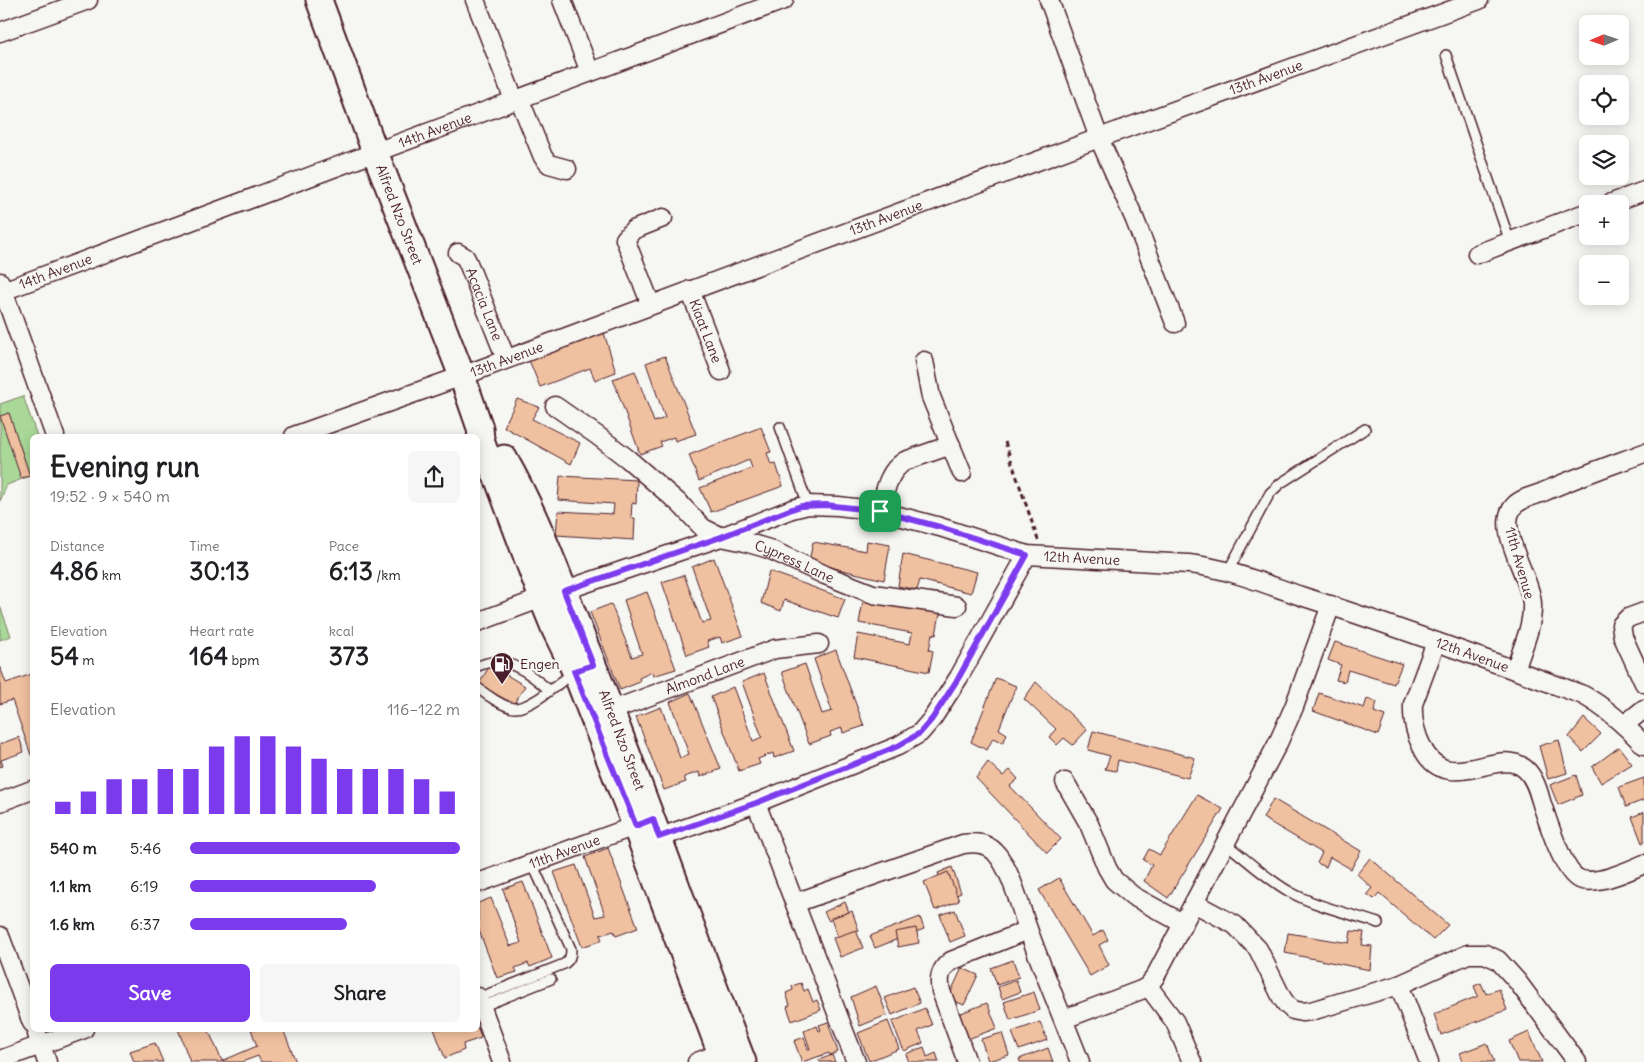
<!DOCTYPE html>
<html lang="en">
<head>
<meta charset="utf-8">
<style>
  :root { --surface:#fff; --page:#f6f6f6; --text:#202124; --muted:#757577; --accent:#7c3aed }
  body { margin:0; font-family:Delius,sans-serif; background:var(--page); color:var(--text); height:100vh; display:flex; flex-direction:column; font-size:19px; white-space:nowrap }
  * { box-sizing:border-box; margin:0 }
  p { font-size:16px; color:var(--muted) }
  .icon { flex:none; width:28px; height:28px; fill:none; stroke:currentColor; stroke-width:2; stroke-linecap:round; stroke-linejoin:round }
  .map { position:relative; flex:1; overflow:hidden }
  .details { position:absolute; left:30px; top:434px; width:450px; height:598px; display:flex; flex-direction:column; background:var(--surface); border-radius:8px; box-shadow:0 2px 12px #0003 }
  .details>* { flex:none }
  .needle { width:32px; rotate:268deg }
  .controls { position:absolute; left:1579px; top:15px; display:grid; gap:10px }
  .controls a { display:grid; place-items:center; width:50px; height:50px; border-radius:8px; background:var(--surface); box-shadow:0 2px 12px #0003; font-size:25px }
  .pin { position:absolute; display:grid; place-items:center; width:42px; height:42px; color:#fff; margin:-21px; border-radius:10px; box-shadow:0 2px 8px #0006 }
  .round { display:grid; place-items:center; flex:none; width:52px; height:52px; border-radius:8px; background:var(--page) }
  .head { display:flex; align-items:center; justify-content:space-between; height:85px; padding:0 20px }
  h1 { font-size:28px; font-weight:700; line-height:38px }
  .metrics { display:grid; grid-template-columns:repeat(3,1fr); gap:8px; height:85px; padding:5px 20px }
  .metrics div { display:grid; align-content:center }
  .metrics b { font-size:25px; font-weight:700 }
  .metrics small { font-size:14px; font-weight:400 }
  .metrics p { font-size:14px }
  .chart { height:140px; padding:10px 20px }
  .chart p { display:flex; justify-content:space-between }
  .chart svg { width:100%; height:90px; margin-top:5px; stroke:var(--accent); stroke-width:6 }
  .button { display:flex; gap:10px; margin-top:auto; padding:10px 20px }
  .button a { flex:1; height:58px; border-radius:8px; background:var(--accent); color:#fff; font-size:20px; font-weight:700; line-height:58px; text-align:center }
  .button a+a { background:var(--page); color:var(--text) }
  ul { padding:0 20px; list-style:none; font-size:16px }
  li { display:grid; grid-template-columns:80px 60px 1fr; align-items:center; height:38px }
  li i { height:12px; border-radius:6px; background:var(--accent) }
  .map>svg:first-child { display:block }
  .green { fill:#a9d898; stroke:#7a7c62 }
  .building { fill:#f0c1a0; stroke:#4a1f2b }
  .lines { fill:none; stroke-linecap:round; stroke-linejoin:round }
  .lane-casing { stroke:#4a1f2b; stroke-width:12 }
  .street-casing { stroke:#4a1f2b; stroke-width:21 }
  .secondary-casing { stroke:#4a1f2b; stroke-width:29 }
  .path { stroke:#4a1f2b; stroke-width:3; stroke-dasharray:5 4; stroke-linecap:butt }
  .lane { stroke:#f6f6f2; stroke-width:9 }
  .street { stroke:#f6f6f2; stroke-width:18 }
  .secondary { stroke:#f6f6f2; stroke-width:25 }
  .route-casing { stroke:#fff; stroke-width:10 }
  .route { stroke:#7c3aed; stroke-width:6 }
  .labels { text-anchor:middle; stroke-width:5; stroke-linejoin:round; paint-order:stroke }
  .street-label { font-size:14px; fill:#4a1f2b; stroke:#f6f6f2 }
  .poi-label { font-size:14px; fill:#4a1f2b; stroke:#f6f6f2; text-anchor:start }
</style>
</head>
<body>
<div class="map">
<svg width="1644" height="1062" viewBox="0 0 1644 1062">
  <rect width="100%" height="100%" fill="#f6f6f2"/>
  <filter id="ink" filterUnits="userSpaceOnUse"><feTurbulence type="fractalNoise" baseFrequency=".02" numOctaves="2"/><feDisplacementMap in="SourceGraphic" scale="10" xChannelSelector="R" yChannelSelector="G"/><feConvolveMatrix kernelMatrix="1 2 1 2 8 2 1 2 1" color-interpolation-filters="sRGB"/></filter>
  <g filter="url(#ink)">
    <g class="green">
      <path d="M23 396 37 436H32V475L7 485 0 501V404Z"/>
      <path d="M0 606 11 636 0 640Z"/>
    </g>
    <g class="building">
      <path d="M604 333 616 372 595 380 590 368 540 387 529 360Z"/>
      <path d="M665 356 696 434 675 441 674 437 660 442 662 446 640 454 613 379 635 371 654 422 665 418 646 363Z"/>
      <path d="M517 399 539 407 532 419 580 443 571 464 504 427Z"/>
      <path d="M9 413 30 476 21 478 0 416Z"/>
      <path d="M761 427 771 452 767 453 771 465 776 464 783 486 711 512 700 488 752 468 749 460 699 481 689 455Z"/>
      <path d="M560 476 637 480 636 504 632 503 631 518H635L634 540 556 535 558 511 613 514 614 504 558 500Z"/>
      <path d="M867 541 890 545 884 580 809 562 813 542 866 551Z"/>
      <path d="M903 554 977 572 971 593 920 580 917 590 898 586Z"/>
      <path d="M714 558 743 636 722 643 720 637 707 641 709 647 687 655 662 582 684 575 702 623 711 621 692 567Z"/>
      <path d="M769 571 845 599 838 618 784 600 781 611 761 603Z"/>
      <path d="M647 592 676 669 653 676 652 672 639 678 640 682 620 690 590 612 611 604 632 657 642 654 624 600Z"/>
      <path d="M863 601 940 613 936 635 932 634 929 650 933 651 929 672 854 657 858 634 910 644 912 633 859 623Z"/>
      <path d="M1335 642 1402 664 1394 684 1348 670 1345 682 1336 680 1341 665 1328 660Z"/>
      <path d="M836 650 864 726 843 733 842 728 830 732 831 736 809 744 782 672 805 664 822 714 832 711 814 659Z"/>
      <path d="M490 665 525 686 513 705 479 684Z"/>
      <path d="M0 667 6 683 32 674V755H31L12 700 0 704Z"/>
      <path d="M764 673 794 751 774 758 773 753 758 759 760 764 739 771 711 697 733 687 753 741 762 737 742 682Z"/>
      <path d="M996 678 1016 686 999 729 1007 734 1003 743 993 738 987 750 971 742Z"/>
      <path d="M1036 682 1087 730 1073 745 1064 738 1057 745 1049 737 1056 729 1024 699Z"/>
      <path d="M690 693 721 769 700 777 699 772 684 777 686 782 664 790 636 717 661 707 680 758 689 754 670 702Z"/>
      <path d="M1319 693 1364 708 1367 699 1377 702 1374 712 1385 716 1378 735 1313 711Z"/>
      <path d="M1584 718 1601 734 1583 752 1569 737Z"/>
      <path d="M1093 731 1195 758 1188 778 1118 760 1116 771 1105 769 1110 756 1088 750Z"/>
      <path d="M19 737 24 752 1 760 3 766 0 767V744Z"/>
      <path d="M1559 740 1567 773 1548 779 1539 746Z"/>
      <path d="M1619 747 1632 764 1601 783 1592 767Z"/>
      <path d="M988 762 1003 776 1010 770 1018 779 1010 786 1061 839 1047 853 976 778Z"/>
      <path d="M1576 775 1582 795 1558 805 1550 785Z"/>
      <path d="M1644 778V800L1626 807 1619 787Z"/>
      <path d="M1197 795 1223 809 1168 898 1144 881 1152 865 1143 860 1149 849 1160 855Z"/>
      <path d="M1273 799 1361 851 1351 869 1330 857 1326 867 1317 863 1322 853 1263 818Z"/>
      <path d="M1644 812V842L1642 843 1632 817Z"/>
      <path d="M608 848 638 928 616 936 614 931 600 935 602 940 582 947 554 872 576 865 595 917 605 915 585 857Z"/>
      <path d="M1370 858 1448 925 1433 940 1379 893 1374 899 1367 894 1372 888 1357 874Z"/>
      <path d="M952 867 961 893 947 899 938 873Z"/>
      <path d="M948 872 959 901 935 910 924 882Z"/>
      <path d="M1059 878 1093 936 1103 930 1108 940 1099 945 1109 965 1090 976 1039 890Z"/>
      <path d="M523 882 552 958 530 967 528 963 515 968 517 972 497 978 478 928V903L491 898 510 946 521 943 503 889Z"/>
      <path d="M845 902 849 912 829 921 824 912Z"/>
      <path d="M955 910 965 936 950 942 940 915Z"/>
      <path d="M852 911 859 931 838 938 831 918Z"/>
      <path d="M920 917 924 929 875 948 870 936Z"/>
      <path d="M916 928 919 943 898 947 895 932Z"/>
      <path d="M856 930 863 948 840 957 833 938Z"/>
      <path d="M1351 931 1364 932 1362 945 1372 946 1370 970 1285 953 1288 933 1349 943Z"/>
      <path d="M1013 960 1019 977 997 985 991 968Z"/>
      <path d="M962 968 978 975 964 1005 948 998Z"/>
      <path d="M1016 980 1020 992 1002 999 998 987Z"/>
      <path d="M801 983 804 991 808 989 813 1002 817 1000 821 1010 792 1021 787 1007 790 1005 786 993 793 990 792 986Z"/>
      <path d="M1481 983 1486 994 1499 989 1507 1010 1441 1035 1434 1014 1478 996 1474 986Z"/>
      <path d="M876 986 887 1015 860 1026 851 997Z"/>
      <path d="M913 987 920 1003 892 1015 885 998Z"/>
      <path d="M1034 992 1040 1010 1010 1020 1004 1002Z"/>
      <path d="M987 1003 997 1028 965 1040 956 1015Z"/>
      <path d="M925 1008 932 1025 918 1031 923 1043 904 1051 892 1022Z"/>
      <path d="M888 1021 899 1049 869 1061 858 1033Z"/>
      <path d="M828 1022 838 1052 830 1055 829 1053 802 1062 794 1041 804 1037 808 1049H810L804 1031 817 1026 819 1031 821 1030 819 1025Z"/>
      <path d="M1040 1022 1047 1040 1019 1050 1012 1032Z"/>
      <path d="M478 1028 481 1038 463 1044 464 1050 445 1058 434 1029Z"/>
      <path d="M178 1029H208L222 1061 257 1046 251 1029H283L296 1062H261L258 1056 242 1062H190Z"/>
      <path d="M1529 1032 1542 1062H1518L1509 1041Z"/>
      <path d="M1002 1033 1009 1055 988 1061 981 1039Z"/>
      <path d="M155 1043 163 1062H134L130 1051Z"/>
      <path d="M1487 1043 1494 1062H1463L1460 1053Z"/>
      <path d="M924 1047 927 1057 936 1053 939 1062H909L906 1054Z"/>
      <path d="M1048 1048 1053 1062H1020L1019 1059Z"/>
      <path d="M832 1055 835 1062H820L819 1060Z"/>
    </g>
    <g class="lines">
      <g class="lane-casing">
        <g id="lane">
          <path d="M1446 55 1510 242"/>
          <path d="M780 427 808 505"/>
          <path d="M1227 573 1270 493 1281 483 1365 429"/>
          <path d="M478 666C484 664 491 661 497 662 516 662 535 678 549 690"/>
          <path d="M478 688C485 694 505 708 515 708 532 708 560 682 574 672"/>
          <path d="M1225 843C1246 859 1267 879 1290 892 1315 906 1351 914 1378 923"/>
          <path d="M478 998 564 964C570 960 571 956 571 949L532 863"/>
          <path d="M481 1007 551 979"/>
        </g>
      </g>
      <g class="street-casing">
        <g id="street">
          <path d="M475 0 514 100"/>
          <path d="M562 0 590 72"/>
          <path d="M1049 0 1099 138 1135 220 1175 323"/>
          <path d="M0 32 88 0"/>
          <path d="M519 98 543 157 549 164 567 169"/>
          <path d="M1609 204 1644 191"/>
          <path id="s1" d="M458 253 465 257 468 263 506 359"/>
          <path d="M1477 254 1588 212"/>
          <path d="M0 282 55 436"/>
          <path id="s2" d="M690 290 721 371"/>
          <path id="s3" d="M3 291 784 0"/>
          <path d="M651 305 625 239 633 230 663 218"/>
          <path d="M924 361 931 397 962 473"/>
          <path id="s4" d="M555 406 598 436 628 459 680 504 703 528 721 537 745 542 769 549 825 575 873 594 957 606"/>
          <path id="s5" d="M294 436 462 376 1099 138 1479 0"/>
          <path d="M880 511C885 492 887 472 905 461L951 445"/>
          <path d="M1644 612 1628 618 1621 625 1623 637 1644 683"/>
          <path id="s6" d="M478 622 542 598 721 537 792 509 808 505 838 506 880 511 940 527 1027 555 1189 564C1227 568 1265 584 1301 596 1396 626 1490 661 1583 695 1607 708 1626 726 1644 745"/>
          <path d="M1436 642 1413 704C1412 720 1415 733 1422 747 1446 798 1497 746 1524 768 1534 776 1538 790 1541 801 1547 819 1563 872 1579 879 1596 886 1628 871 1644 864"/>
          <path d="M1515 670C1522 649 1533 626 1532 604 1531 577 1494 528 1514 506 1520 499 1532 496 1541 493 1574 478 1609 466 1644 453"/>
          <path id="s7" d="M602 714 775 649 819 644"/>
          <path d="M1624 725 1644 709"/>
          <path d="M1065 782 1089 824 1107 868 1114 880 1133 896 1182 923"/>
          <path d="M0 802 32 790"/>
          <path d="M756 803 856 1062"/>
          <path d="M650 841 756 803 851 765 898 746 920 733 932 719 959 677 1027 555"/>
          <path id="s8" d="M478 883 646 822"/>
          <path d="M795 903 963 844C976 842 986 843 995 852 1011 869 1020 907 1028 929 1044 974 1063 1018 1080 1062"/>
          <path d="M1194 903 1235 925 1258 949 1282 998 1287 1005 1293 1010 1302 1012 1311 1011 1399 985 1429 1062"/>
          <path d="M0 936 32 1023"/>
          <path d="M1399 985 1468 954H1485L1498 960 1517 981 1577 1062"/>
          <path d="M1148 986 1175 1022 1192 1062"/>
          <path d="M478 997 502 1062"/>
          <path d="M1064 1019 1141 990 1148 986 1155 977 1278 743 1294 707 1331 605"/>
          <path d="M37 1034 47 1062"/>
          <path d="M0 1060 84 1029"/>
          <path d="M697 1062 732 1049"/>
          <path d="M967 1062 941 991C938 978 940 969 951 961L1028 930"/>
        </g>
      </g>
      <g class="secondary-casing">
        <g id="secondary">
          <path id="s9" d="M319 0 375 152 462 376 480 428 481 439 484 449 498 480 542 598 555 630 575 671 635 825 724 1062"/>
          <path id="s10" d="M504 458C539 519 562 587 588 652 642 788 690 926 743 1062"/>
        </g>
      </g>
      <path class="path" d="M1005 442 1038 540"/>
      <use href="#lane" class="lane"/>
      <use href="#street" class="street"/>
      <use href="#secondary" class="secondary"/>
    </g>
  </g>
  <g class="lines" filter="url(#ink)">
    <g class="route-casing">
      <path id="route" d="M826 505 880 511 940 527 1027 555 959 677 932 719 920 733 898 746 852 765 756 803 659 837 653 819 636 826 574 671 593 665 564 591 721 537 792 509 801 506Z"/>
    </g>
    <use href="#route" class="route"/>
  </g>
  <defs>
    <g id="fuel-pin" transform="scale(1.25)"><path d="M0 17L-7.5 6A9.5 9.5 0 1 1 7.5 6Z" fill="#4a1f2b" stroke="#f6f6f2"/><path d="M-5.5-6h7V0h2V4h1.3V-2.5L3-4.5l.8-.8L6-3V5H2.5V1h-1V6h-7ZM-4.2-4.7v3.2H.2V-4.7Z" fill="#fff"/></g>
  </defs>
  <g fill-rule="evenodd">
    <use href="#fuel-pin" x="502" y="664"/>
  </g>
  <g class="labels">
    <g class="street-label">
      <text dy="5" stroke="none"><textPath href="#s5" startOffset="1036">13th Avenue</textPath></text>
      <text dy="5" stroke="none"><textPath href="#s3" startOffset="461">14th Avenue</textPath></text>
      <text dy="5" stroke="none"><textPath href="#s9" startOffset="229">Alfred Nzo Street</textPath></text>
      <text dy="5" stroke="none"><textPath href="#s5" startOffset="631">13th Avenue</textPath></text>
      <text dy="5" stroke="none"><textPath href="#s3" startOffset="56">14th Avenue</textPath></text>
      <text dy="5" stroke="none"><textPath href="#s1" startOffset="59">Acacia Lane</textPath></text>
      <text dy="5" stroke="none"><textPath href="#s2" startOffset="44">Kiaat Lane</textPath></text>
      <text dy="5" stroke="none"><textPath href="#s5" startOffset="226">13th Avenue</textPath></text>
      <text dy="5" stroke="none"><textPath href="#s6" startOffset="631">12th Avenue</textPath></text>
      <text dy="5" stroke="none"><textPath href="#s4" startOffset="290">Cypress Lane</textPath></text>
      <text transform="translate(1520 563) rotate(74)" y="5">11th Avenue</text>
      <text dy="5" stroke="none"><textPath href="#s6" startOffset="1036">12th Avenue</textPath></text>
      <text dy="5" stroke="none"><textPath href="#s7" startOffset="110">Almond Lane</textPath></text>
      <text dy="5" stroke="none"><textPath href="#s10" startOffset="306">Alfred Nzo Street</textPath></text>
      <text dy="5" stroke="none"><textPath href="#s8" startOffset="92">11th Avenue</textPath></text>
    </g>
    <g class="poi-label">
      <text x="520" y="669">Engen</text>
    </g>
  </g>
</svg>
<div class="controls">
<a><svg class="needle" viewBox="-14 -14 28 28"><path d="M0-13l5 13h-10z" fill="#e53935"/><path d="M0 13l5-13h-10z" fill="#757577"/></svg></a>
<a><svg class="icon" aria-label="locate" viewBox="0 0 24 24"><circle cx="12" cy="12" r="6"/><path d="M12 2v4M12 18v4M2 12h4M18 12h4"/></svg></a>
<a><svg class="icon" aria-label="layers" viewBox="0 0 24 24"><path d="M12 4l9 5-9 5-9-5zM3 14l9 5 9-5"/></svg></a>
<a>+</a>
<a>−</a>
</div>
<div class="pin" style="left:880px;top:511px;background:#1e9e55"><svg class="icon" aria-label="arrive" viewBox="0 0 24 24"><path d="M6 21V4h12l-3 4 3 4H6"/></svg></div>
<section class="details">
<div class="head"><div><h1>Evening run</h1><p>19:52 · 9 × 540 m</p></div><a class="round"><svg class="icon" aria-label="share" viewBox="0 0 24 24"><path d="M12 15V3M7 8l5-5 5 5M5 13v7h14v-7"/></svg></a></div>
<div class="metrics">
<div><p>Distance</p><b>4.86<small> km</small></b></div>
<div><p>Time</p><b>30:13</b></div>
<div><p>Pace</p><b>6:13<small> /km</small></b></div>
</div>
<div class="metrics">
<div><p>Elevation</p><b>54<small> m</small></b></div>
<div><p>Heart rate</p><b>164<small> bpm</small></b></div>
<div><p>kcal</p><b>373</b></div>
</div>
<div class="chart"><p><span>Elevation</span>116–122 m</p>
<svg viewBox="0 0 160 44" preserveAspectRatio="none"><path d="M5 44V38M15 44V33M25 44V27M35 44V27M45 44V22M55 44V22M65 44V11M75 44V6M85 44V6M95 44V11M105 44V17M115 44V22M125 44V22M135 44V22M145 44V27M155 44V33"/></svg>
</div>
<ul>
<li><b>540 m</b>5:46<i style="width:100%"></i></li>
<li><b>1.1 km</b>6:19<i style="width:69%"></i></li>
<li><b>1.6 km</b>6:37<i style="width:58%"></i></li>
</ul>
<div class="button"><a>Save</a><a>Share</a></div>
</section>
</div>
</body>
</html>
